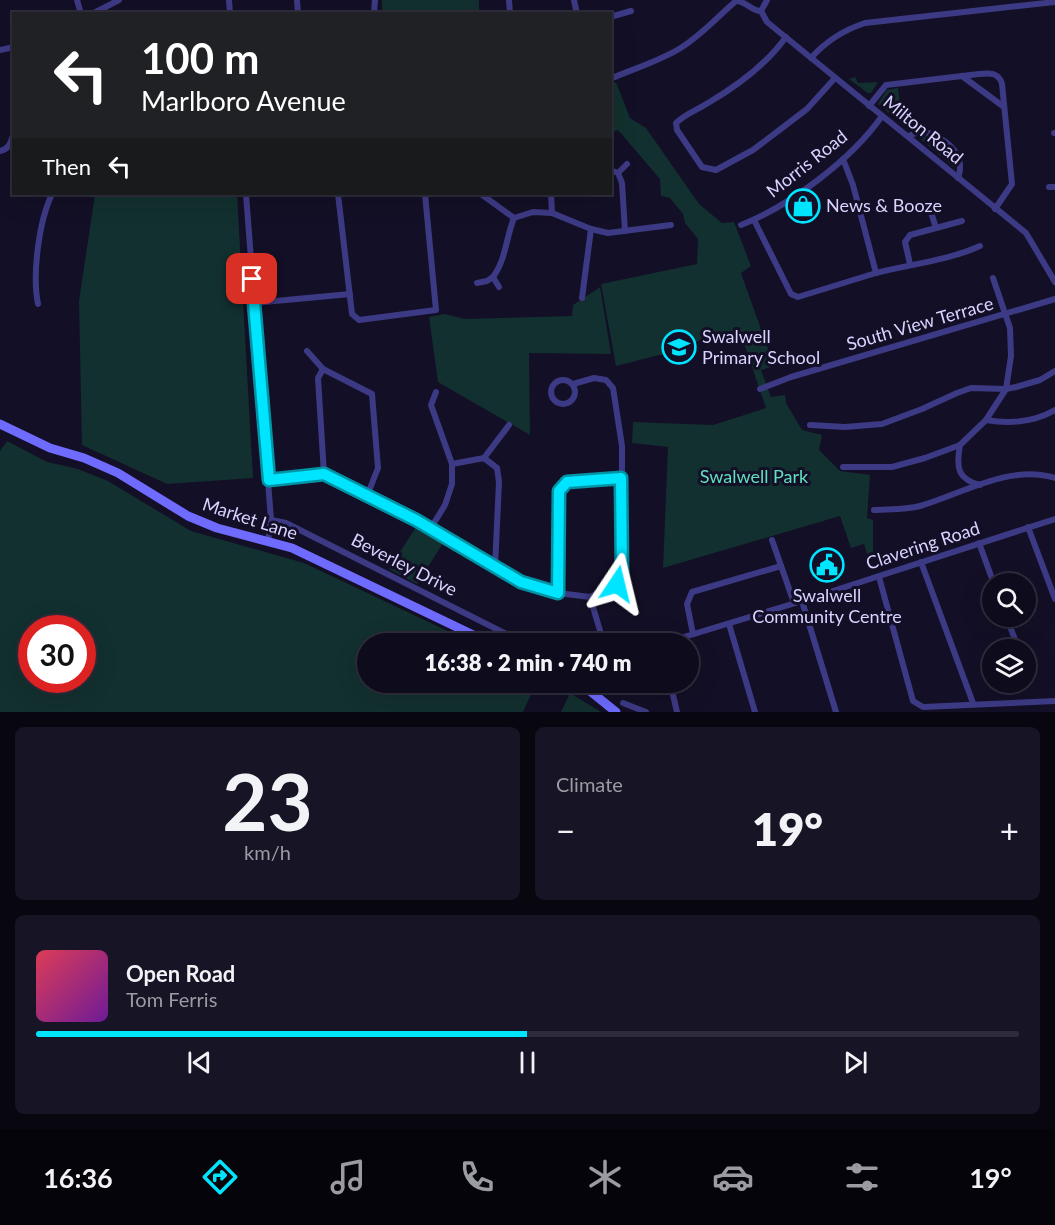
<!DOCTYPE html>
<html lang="en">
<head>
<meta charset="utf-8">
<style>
  :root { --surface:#0e0b1c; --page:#171425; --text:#f1f3f6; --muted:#9b9ba3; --line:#2e2b3b; --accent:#00e5ff }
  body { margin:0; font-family:Lato,sans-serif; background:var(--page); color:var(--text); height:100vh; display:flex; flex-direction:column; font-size:22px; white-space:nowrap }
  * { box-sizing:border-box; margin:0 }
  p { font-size:20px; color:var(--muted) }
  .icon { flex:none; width:33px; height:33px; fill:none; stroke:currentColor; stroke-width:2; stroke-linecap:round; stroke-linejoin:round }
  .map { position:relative; height:712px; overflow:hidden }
  .panel { display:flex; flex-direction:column; gap:15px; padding:15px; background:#08060f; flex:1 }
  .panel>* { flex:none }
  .guide { position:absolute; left:12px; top:12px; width:600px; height:183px; border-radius:0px; box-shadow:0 6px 24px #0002,0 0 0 2px var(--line); background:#202124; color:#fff; overflow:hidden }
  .fabs { position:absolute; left:982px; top:573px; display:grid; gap:12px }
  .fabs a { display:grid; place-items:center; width:54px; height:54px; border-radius:50%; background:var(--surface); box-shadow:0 6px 24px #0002,0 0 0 2px var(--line); font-size:30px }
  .speed { position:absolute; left:18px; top:615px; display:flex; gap:12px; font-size:30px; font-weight:700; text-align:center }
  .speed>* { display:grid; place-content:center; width:78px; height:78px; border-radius:50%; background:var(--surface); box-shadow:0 6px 24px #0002,0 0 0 2px var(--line); line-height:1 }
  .speed .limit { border:9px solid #d22; background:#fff; color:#111 }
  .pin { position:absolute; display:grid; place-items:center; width:51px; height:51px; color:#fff; margin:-26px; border-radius:12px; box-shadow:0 3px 9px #0006 }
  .me { position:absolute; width:66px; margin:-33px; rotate:10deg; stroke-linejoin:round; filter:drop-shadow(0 0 4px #0008) }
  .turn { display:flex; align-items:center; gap:21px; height:126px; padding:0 30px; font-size:27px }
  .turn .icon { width:78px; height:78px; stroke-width:2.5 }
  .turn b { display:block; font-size:42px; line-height:51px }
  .then { display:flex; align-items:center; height:57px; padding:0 30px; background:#0003; gap:12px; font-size:22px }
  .big { font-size:45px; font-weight:800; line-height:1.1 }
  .panel .widget { flex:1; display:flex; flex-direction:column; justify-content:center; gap:9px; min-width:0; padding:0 21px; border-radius:9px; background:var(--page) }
  .panel .dial { align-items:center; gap:0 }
  .dial b { font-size:78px; line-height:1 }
  .song { display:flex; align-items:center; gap:18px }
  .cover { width:72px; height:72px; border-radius:9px; background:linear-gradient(135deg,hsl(350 70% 55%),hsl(280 70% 35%)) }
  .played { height:6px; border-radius:3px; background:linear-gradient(90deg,var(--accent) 50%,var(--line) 50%) }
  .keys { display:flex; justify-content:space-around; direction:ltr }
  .heat { display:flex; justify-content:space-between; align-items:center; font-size:33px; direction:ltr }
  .panel .tiles { flex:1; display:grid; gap:15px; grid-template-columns:1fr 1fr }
  .widget:last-child { grid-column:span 2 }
  .trip { position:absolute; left:357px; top:633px; width:342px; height:60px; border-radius:30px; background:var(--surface); box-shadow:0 6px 24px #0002,0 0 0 2px var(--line); font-weight:800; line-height:60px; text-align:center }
  .menu { display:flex; height:96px; justify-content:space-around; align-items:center; background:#06040b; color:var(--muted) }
  .menu .icon { width:42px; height:42px }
  .menu .selected { color:var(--accent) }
  .menu b { font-size:27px; color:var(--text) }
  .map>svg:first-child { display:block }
  .green { fill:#12302f; fill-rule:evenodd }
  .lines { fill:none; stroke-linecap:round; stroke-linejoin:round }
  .street { stroke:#3d3a85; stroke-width:6 }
  .secondary { stroke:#6f6bff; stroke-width:9 }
  .route-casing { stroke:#0095a6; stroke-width:15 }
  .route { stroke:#00e5ff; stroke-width:10 }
  .labels { text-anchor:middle; stroke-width:6; stroke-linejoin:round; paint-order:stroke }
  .street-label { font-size:18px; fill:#d9d4ff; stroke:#130f26 }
  .poi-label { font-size:18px; fill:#d9d4ff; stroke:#130f26; text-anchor:start }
  .park-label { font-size:18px; fill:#5fe0c0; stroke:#130f26 }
</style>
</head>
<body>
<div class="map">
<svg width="1055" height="712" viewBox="0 0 1055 712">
  <rect width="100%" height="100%" fill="#130f26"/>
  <g class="green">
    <rect x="382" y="0" width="97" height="13"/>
    <path d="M 855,77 L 858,83 L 878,82 L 871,93 L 868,93 L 849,79 Z"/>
    <path d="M 616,82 L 630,118 L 646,128 L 699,204 L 722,223 L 734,222 L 751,266 L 741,273 L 774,366 L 761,370 L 771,397 L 785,395 L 786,403 L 802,430 L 822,435 L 819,450 L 840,471 L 870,475 L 867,518 L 873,520 L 873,556 L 868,557 L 864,544 L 851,548 L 840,516 L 663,568 L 668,447 L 632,443 L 633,422 L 713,425 L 766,408 L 739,329 L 695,342 L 697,352 L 659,355 L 616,366 L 601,284 L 697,264 L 698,239 L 685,223 L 683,214 L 670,198 L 661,196 L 660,179 L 618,130 L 611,133 L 611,85 Z"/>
    <path d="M 898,88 L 901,116 L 913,118 L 914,126 L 904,125 L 878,104 L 887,90 Z"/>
    <path d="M 921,135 C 938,136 949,148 956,162 L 955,168 L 918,137 Z"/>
    <path d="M 95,194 L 237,194 L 253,478 L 167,484 L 82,445 L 79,301 Z"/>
    <path d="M 600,287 L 611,354 L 529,353 L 530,435 L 438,382 L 429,317 L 445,314 L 465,319 L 572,316 L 573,305 Z"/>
    <path d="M 7,441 L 47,462 L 78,469 L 108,481 L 191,531 L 304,563 L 473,643 L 368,644 L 368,682 L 536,683 L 523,712 L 0,712 L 0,451 ZM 32,628 L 82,628 L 82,680 L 32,680 Z"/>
    <path d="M 416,527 L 443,543 L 417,584 L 389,569 Z"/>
    <path d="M 570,693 L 601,712 L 561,712 Z"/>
  </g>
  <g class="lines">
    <g class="street">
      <path d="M 77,0 L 81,14"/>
      <path d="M 229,0 L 230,14"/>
      <path d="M 297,0 L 298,14"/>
      <path d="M 509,0 L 510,14"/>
      <path d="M 574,0 L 577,14"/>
      <path d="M 761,11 L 767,22 L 1026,233 L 1055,282"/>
      <path d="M 761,11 L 767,0"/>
      <path d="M 92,14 L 119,0"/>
      <path d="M 374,14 L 375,0"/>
      <path d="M 610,17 L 631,11"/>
      <path d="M 786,37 C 766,65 737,86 708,103 C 697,110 685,114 676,123 L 677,130 L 702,167 L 716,170 L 753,150 L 807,109 L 835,78"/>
      <path d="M 0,50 L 14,47"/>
      <path d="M 811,58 C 826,41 844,30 865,23 L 1055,2"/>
      <path d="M 962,76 L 1004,107"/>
      <path d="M 610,79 C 633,69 657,62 679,49 C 701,36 717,17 736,1 C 746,1 751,11 761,11"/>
      <path d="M 869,106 L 886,85 L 979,74 C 989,73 999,72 1002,84 L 1012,184 L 995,209"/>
      <path d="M 1054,133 L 1055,133"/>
      <path d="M 908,136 L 922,131 C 944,137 967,153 958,178"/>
      <path d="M 0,151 C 10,149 11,141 14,132"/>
      <path d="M 610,170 L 618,173 L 622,183 L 625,231"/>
      <path d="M 618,173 L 627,164"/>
      <path d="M 1049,187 L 1055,187"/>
      <path d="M 246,194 L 271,520 L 268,541"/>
      <path d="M 338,194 L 352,314 L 359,320 L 436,310 L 425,194"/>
      <path d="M 481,194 L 514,218 L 533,212 L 552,213 L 591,229 L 608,233 L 671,225"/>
      <path d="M 551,194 L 552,213"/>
      <path d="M 930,209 L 936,228"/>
      <path d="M 754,220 L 791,294 L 798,297 L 876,273 L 853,185 L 843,159"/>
      <path d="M 741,225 C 790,206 852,159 882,116"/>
      <path d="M 910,264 L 905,242 L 910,235 L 962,221"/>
      <path d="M 876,273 C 911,264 947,261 980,246"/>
      <path d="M 477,283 L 487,281 L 493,277"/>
      <path d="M 499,287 L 493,277 C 506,260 506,237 514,218"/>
      <path d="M 582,298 L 591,229"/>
      <path d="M 253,303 L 350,294"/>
      <path d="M 38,304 C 32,274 39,221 52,194"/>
      <path d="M 307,351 L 323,369"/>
      <circle cx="563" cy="392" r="12"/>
      <path d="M 573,384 L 594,378 L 606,380 L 613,388 L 622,446 L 622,576 L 617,584 L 590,597"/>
      <path d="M 760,389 L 791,377 L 1055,299"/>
      <path d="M 986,420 C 1009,424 1034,422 1055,410"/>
      <path d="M 810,425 L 845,427 L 882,424 L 922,409 L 957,393 L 971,388 L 1006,389 L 1016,387 L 1040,380 L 1055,371"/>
      <path d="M 960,445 C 956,467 957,479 980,485"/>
      <path d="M 484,458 L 509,425"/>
      <path d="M 452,464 L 484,458 L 497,468 L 499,482 L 495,567"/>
      <path d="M 843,467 L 892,467 L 925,458 L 960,445 L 986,420 L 1006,389 L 1011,356 L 1010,328 L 993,278"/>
      <path d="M 324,474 L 318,378 L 323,369 L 372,394 L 378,468 L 367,496"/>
      <path d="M 269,480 L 324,474 L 416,520 L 521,582 L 558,593 L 590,597"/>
      <path d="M 874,510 C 889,509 906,510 920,506 C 964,493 1010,464 1055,478"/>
      <path d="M 271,520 L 286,523 L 518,640 L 519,644"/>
      <path d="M 1028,527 L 1055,599"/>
      <path d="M 431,528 L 445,505 L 452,484 L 452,464 L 431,405 L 436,392"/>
      <path d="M 772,540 L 794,603"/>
      <path d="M 979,543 L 994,584"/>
      <path d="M 921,562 L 973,703"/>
      <path d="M 879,577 L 913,701 L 923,707 L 1055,701"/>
      <path d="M 558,593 L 559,491 L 567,482 L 621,478"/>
      <path d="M 590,597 L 604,644"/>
      <path d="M 802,601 L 836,712"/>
      <path d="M 1006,616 L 1019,650"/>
      <path d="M 729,624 L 755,712"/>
      <path d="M 693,634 L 687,604 L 692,592 L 781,566"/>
      <path d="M 661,644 L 802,601 L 1055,519"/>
      <path d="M 670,682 L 677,712"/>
      <path d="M 623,703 L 646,712"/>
    </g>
    <g class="secondary">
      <path d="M 0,424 L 50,448 L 84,458 L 118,473 L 188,516 L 217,528 L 292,548 L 492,644"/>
      <path d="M 573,682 L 590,691 L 616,712"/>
    </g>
  </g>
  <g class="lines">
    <g class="route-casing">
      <path id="route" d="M 252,279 L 269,480 L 324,474 L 416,520 L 521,582 L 558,593 L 559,491 L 567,482 L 621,478 L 622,576 L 617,584"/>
    </g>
    <use href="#route" class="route"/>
  </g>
  <defs>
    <g id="shop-ring" transform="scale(1.725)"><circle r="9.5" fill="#130f26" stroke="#00e5ff" stroke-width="1.5"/><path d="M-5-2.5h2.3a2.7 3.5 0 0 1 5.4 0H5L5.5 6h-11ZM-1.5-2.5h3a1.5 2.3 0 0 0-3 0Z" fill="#00e5ff"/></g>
    <g id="school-ring" transform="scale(1.725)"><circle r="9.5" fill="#130f26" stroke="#00e5ff" stroke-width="1.5"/><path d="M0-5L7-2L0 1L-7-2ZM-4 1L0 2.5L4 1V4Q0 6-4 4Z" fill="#00e5ff"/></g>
    <g id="civic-ring" transform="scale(1.725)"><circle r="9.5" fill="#130f26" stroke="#00e5ff" stroke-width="1.5"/><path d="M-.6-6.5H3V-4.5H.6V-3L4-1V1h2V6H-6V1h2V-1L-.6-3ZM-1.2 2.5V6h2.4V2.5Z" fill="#00e5ff"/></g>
  </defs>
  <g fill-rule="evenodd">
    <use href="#shop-ring" x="803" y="206"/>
    <use href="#school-ring" x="679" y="347"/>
    <use href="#civic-ring" x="827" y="565"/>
  </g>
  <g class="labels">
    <g class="street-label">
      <text transform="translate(923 130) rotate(39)" y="6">Milton Road</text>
      <text transform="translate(807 164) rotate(-38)" y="6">Morris Road</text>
      <text transform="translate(920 324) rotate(-16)" y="6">South View Terrace</text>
      <text transform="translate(250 519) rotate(18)" y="6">Market Lane</text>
      <text transform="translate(923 546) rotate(-18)" y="6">Clavering Road</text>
      <text transform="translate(404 565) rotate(27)" y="6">Beverley Drive</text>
    </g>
    <g class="poi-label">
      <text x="826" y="212">News &amp; Booze</text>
      <text x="702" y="343">Swalwell<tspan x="702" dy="21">Primary School</tspan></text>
      <text x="827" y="602" text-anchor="middle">Swalwell<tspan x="827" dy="21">Community Centre</tspan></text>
    </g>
    <g class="park-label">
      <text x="754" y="483">Swalwell Park</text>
    </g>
  </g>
</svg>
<div class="fabs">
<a><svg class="icon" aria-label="search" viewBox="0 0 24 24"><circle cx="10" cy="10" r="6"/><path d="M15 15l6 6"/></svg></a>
<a><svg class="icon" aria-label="layers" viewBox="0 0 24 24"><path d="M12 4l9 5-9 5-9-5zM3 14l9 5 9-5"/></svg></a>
</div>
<div class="speed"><div class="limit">30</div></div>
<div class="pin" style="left:252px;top:279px;background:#d93025"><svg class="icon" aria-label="arrive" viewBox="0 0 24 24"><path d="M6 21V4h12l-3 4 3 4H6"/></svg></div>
<svg class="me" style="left:617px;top:584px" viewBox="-20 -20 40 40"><path d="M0-17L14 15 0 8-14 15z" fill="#00e5ff" stroke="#fff" stroke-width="4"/></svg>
<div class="trip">16:38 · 2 min · 740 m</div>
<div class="guide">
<div class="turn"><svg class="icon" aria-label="left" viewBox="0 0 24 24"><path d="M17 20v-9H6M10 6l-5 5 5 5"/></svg><div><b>100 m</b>Marlboro Avenue</div></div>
<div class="then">Then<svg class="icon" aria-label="left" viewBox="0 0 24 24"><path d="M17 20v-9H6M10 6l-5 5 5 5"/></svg></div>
</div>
</div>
<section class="panel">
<div class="tiles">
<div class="widget dial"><b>23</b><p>km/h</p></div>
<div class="widget"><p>Climate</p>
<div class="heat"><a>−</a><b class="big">19°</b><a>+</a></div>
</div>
<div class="widget">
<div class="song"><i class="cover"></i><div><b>Open Road</b><p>Tom Ferris</p></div></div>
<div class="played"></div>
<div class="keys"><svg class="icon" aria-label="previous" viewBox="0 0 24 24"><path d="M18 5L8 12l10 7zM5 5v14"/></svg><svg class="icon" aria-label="pause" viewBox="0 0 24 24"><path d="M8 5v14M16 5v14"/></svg><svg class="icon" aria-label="next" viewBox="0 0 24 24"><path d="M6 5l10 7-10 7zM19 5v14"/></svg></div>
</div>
</div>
</section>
<nav class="menu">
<b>16:36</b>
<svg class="icon selected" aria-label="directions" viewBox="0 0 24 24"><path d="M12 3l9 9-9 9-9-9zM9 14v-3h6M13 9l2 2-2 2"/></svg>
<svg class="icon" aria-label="music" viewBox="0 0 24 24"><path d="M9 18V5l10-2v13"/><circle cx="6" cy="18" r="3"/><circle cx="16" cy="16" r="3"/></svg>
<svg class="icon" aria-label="phone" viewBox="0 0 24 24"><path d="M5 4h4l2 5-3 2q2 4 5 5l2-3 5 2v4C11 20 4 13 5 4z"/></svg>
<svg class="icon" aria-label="climate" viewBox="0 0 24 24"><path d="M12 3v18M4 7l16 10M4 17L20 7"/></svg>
<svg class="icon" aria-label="car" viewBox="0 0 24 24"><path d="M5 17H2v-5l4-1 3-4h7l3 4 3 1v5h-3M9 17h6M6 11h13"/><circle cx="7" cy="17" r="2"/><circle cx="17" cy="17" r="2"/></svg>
<svg class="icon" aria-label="filters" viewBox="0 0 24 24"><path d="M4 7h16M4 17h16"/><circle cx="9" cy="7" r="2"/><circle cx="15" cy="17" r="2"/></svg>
<b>19°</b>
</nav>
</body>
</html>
